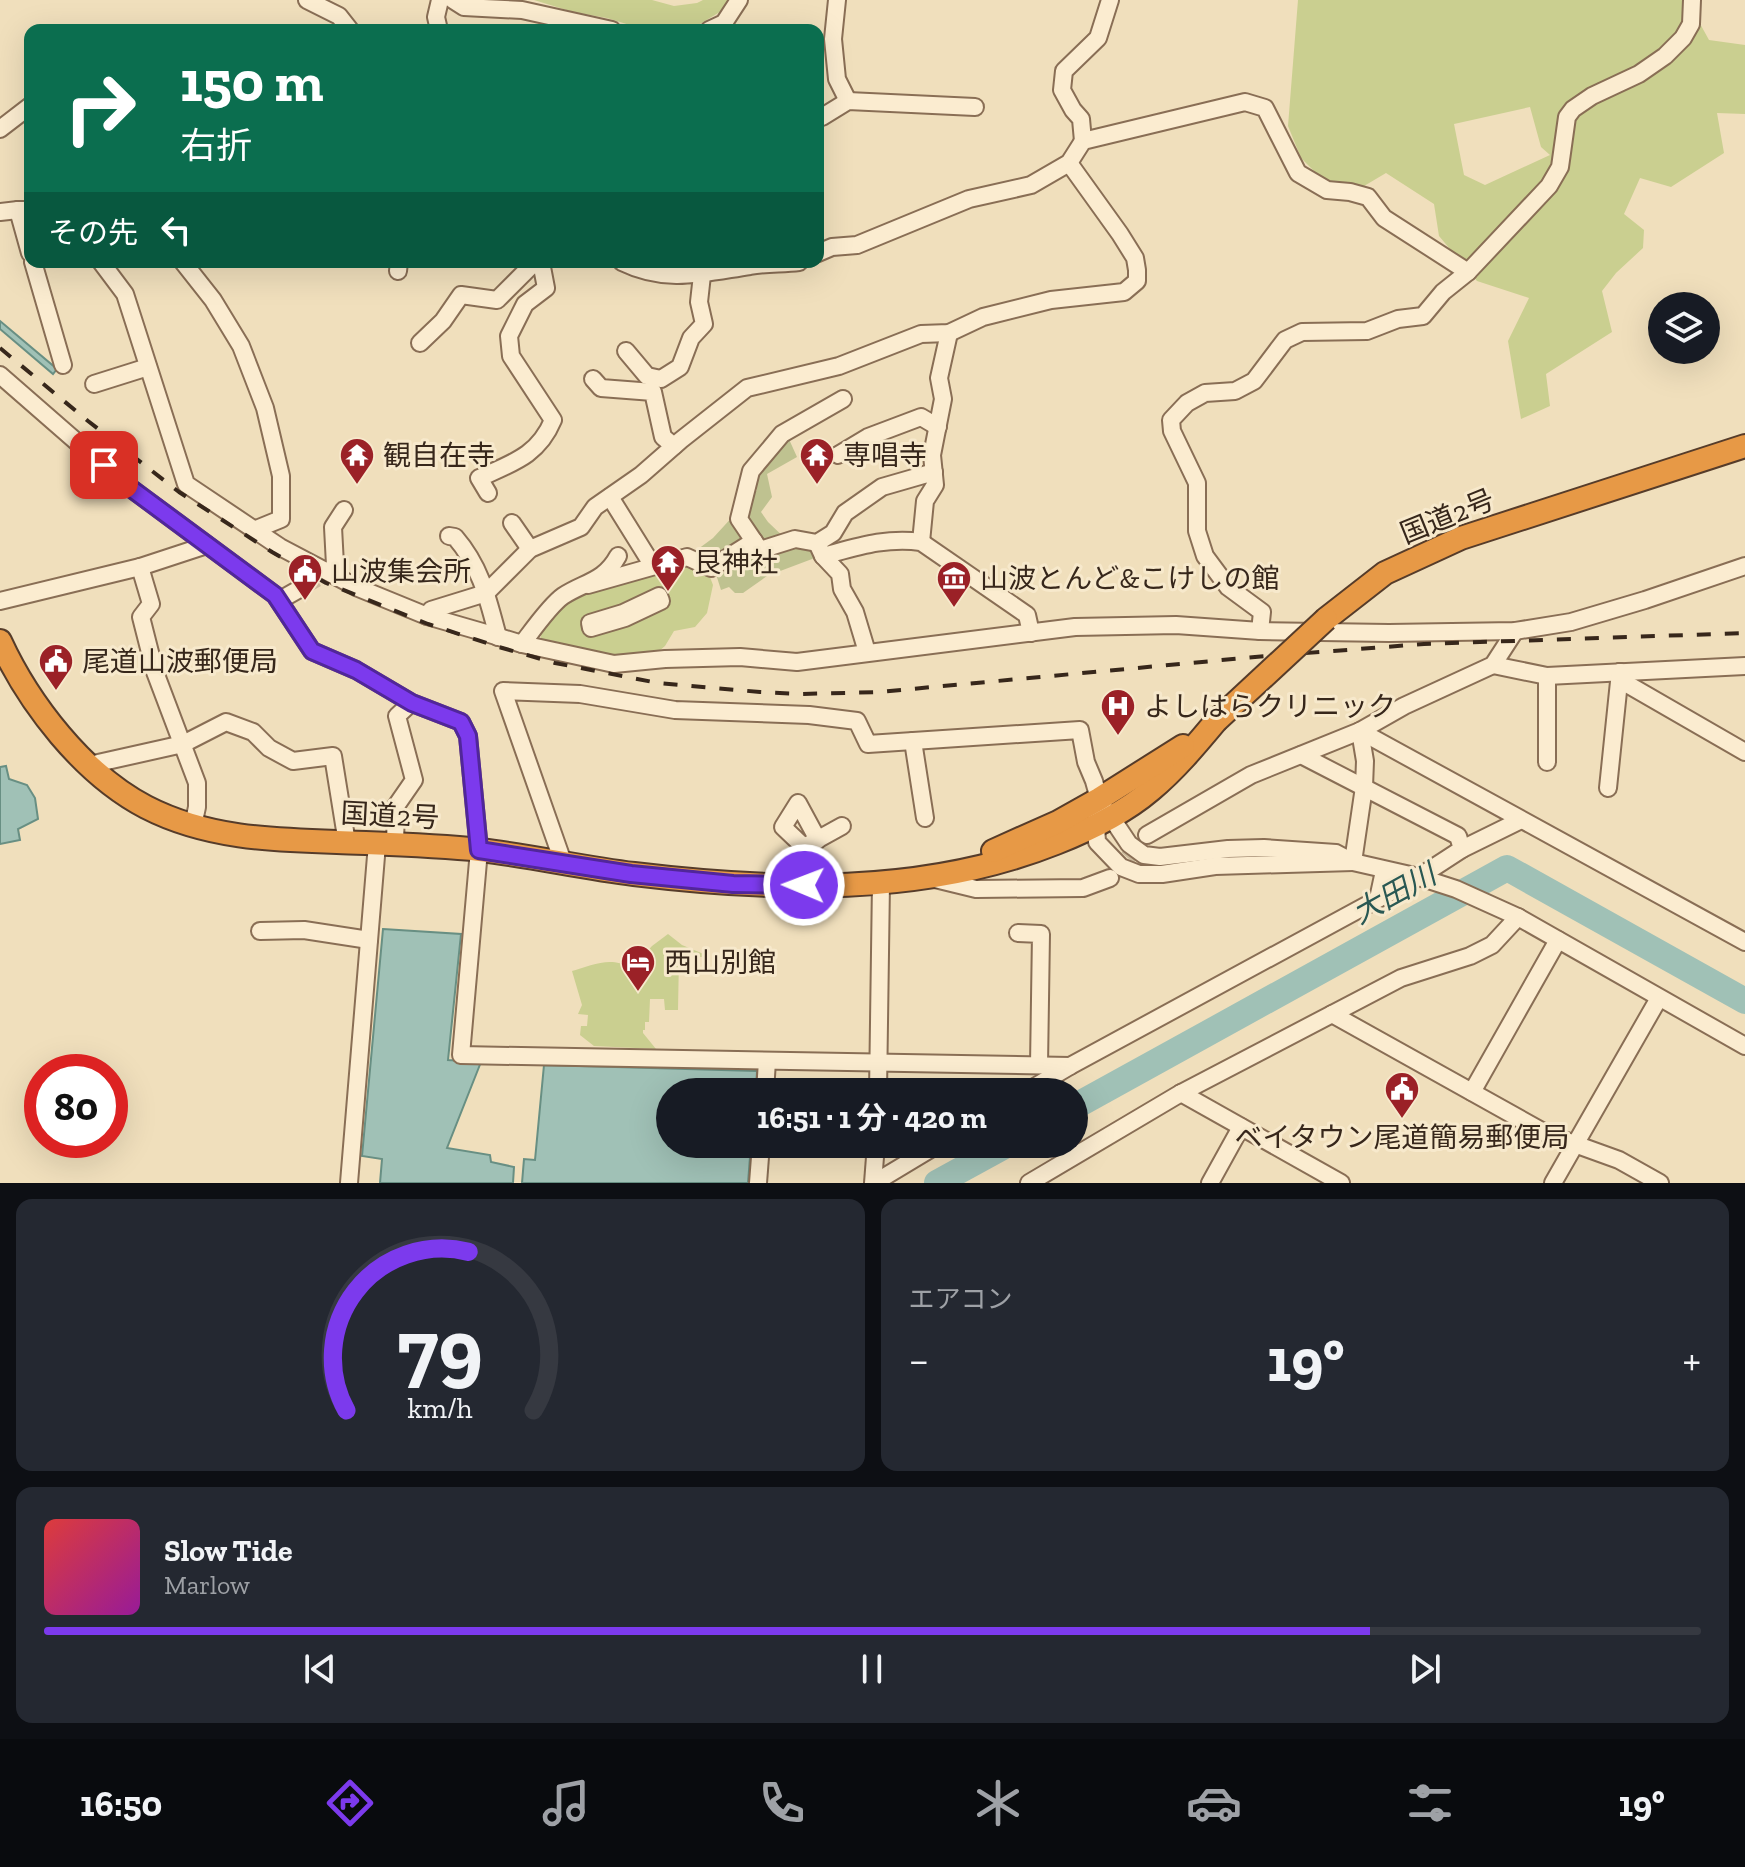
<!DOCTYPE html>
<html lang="ja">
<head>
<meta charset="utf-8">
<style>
  :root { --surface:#171b24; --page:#242831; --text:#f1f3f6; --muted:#9ea1a6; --line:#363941; --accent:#7c3aed }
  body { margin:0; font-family:"Zilla Slab","Noto Sans JP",serif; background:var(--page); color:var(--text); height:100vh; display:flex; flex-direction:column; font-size:30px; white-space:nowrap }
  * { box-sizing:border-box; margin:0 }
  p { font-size:26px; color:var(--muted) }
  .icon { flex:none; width:44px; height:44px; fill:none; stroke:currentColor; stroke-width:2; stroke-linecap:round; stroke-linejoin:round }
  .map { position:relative; height:1183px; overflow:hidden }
  .details { display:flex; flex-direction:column; gap:16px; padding:16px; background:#0d0f14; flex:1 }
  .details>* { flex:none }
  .guide { position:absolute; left:24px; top:24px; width:800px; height:244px; border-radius:16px; box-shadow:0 8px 32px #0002; background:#0b6e4f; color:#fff; overflow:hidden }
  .buttons { position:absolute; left:1648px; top:292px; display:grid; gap:16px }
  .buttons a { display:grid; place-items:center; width:72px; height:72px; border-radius:50%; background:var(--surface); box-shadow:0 8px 32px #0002; font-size:40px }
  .speed { position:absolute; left:24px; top:1054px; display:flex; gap:16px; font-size:40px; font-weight:700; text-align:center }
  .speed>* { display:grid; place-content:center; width:104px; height:104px; border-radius:50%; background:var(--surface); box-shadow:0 8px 32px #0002; line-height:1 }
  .speed .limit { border:12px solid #d22; background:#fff; color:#111 }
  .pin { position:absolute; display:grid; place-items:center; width:68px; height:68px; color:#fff; margin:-34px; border-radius:16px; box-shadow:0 4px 12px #0006 }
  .me { position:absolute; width:88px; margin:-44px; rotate:271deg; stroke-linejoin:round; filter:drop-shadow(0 0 6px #0008) }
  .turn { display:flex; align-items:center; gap:28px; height:168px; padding:0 24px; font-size:36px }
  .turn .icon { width:104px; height:104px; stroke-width:2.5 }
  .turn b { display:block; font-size:56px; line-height:68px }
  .then { display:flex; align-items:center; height:76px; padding:0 24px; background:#0003; gap:16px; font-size:30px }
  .big { font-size:60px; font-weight:700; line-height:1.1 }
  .details .card { flex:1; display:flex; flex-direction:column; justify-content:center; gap:12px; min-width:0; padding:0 28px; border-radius:16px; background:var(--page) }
  .details .dial { align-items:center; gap:0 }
  .dial svg { height:208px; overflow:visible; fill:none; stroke:var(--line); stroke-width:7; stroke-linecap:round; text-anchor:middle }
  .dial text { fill:var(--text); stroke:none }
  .song { display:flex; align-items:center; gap:24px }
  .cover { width:96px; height:96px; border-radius:12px; background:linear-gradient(135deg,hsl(0 70% 55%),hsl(300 70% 35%)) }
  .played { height:8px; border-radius:4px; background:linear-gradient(90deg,var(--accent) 80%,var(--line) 80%) }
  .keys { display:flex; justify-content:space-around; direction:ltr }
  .heat { display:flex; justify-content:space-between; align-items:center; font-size:44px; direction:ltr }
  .details .tiles { flex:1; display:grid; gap:16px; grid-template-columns:1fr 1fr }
  .card:last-child { grid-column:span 2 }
  .trip { position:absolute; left:656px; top:1078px; width:432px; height:80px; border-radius:40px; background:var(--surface); box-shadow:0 8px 32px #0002; font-weight:700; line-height:80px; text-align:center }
  .menu { display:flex; height:128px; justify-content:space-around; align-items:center; background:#090b0e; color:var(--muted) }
  .menu .icon { width:56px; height:56px }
  .menu .on { color:var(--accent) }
  .menu b { font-size:36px; color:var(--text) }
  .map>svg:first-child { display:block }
  .green { fill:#cacf90; fill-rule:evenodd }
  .cemetery { fill:#bfc290 }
  .water { fill:#a0c1b6; stroke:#688f83; stroke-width:2 }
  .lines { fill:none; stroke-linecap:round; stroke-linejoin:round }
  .river { stroke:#a0c1b6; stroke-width:26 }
  .minor-tunnel { stroke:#cbba9c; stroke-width:16; stroke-dasharray:16 8; stroke-linecap:butt }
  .minor-casing { stroke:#896e55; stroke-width:20 }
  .highway-casing { stroke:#563c2a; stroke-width:26 }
  .minor { stroke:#fbecd0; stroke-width:16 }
  .highway { stroke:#e79946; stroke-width:22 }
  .rail { stroke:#37271b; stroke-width:4; stroke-dasharray:14 14; stroke-linecap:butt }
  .highway-bridge-casing { stroke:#563c2a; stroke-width:26; stroke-linecap:butt }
  .highway-bridge { stroke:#e79946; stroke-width:22 }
  .route-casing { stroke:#51269a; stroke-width:20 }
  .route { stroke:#7c3aed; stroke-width:14 }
  .labels { text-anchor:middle; stroke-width:6; stroke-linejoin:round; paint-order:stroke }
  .poi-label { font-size:28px; fill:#37271b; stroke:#f7e9cc; text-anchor:start }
  .street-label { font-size:28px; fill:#37271b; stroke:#f7e9cc }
  .water-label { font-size:30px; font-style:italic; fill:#295853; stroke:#f7e9cc }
</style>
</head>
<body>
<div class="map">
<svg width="1745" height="1183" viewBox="0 0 1745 1183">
  <rect width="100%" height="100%" fill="#f0dfbc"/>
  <g class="green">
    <path d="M 534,0 L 652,0 L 674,6 L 697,3 L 703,0 L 730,0 L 723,10 L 690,30 L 646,30 L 607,18 L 573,12 Z"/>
    <path d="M 1298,0 L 1687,0 L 1709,40 L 1745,45 L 1745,114 L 1717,113 L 1724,153 L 1671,187 L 1640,178 L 1624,214 L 1644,230 L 1643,248 L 1616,273 L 1602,291 L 1612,332 L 1546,374 L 1550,406 L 1521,419 L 1508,341 L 1529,298 L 1477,281 L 1439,236 L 1434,204 L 1386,173 L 1359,189 L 1324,181 L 1301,158 L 1288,126 ZM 1530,107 L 1541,147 L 1550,155 L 1485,185 L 1464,175 L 1454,124 Z"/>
    <path d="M 686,560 L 708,572 L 713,585 L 707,613 L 695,627 L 674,631 L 665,646 L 653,656 L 615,660 L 543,645 L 539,630 L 563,601 L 598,587 Z"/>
    <path d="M 668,934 L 682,945 L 706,955 L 706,957 L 679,957 L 678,1010 L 665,1010 L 664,999 L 650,999 L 649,1022 L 645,1022 L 645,1030 L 643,1030 L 643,1033 L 656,1049 L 594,1046 L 580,1035 L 581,1026 L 587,1026 L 588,1015 L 578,1014 L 582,1005 L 572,971 C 590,966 612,955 629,968 L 632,968 L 652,946 Z"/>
  </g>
  <path class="cemetery" d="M 788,437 L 797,457 L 767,474 L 772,497 L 761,512 L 768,522 L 790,543 L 815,544 L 820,556 L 767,576 L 743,593 L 735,593 L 729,587 L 721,590 L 715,571 L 690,555 L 713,538 L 757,490 L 750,481 Z"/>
  <g class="water">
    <path d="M 0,321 L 57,369 L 53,374 L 0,329 Z"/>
    <path d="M 6,766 L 9,779 L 27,785 L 35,798 L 38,819 L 18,829 L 20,840 L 0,844 L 0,767 Z"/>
    <path d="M 383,929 L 461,934 L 448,1060 L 481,1062 L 447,1148 L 490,1155 L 491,1162 L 514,1167 L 513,1183 L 380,1183 L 382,1159 L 362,1156 Z"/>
    <path d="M 544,1065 L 757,1071 L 756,1092 L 670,1092 L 670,1144 L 751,1144 L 748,1183 L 522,1183 L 524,1159 L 535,1160 Z"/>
  </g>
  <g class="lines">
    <g class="river">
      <path d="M 1074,1107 L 1507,868 L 1745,1001"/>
      <path d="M 937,1183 L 1008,1144"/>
    </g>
    <g class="minor-tunnel">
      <path d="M 303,587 L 329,572"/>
      <path d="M 1112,876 L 1147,835"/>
    </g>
    <g class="minor-casing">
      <g id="minor">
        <path d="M 307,0 L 339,16 L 350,30"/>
        <path d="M 453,0 L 464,7 L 522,10 L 612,30"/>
        <path d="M 837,0 L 833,39 L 837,79 L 848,101"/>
        <path d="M 439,30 L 436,17 L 440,0"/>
        <path d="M 709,30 L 724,23 L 739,0"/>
        <path d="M 818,117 L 822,117 L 848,101 L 975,107"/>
        <path d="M 0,129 L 30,106"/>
        <path d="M 1083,141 L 1081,119 L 1073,110 L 1062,90 L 1064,71 L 1098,38 L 1110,0"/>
        <path d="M 18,210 L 30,253"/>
        <path d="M 0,212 L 18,210 L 30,210"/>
        <path d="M 818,253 L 832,247 L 857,245 L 969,199 L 1031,185 L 1069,163 L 1083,141 L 1245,102 L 1265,108 L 1298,173 L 1327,190 L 1350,192 L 1368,197 L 1384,218 L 1468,272"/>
        <path d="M 33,262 L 63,365"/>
        <path d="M 101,262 L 125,294 L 186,484 L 280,547 L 356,587 L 427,616 L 486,633 L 522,644 L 614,664 L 665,659 L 740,657 L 797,662 L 1075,627 L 1176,625 L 1260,631 L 1389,633 L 1515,631 L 1571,622 L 1645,600 L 1745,566"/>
        <path d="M 183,262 L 213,300 L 241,346 L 265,408 L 281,476 L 281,519 L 254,530"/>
        <path d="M 622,262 C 667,284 703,273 750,266 C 766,263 783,264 799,262"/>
        <path d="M 398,271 L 399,262"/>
        <path d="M 420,343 L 443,321 L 461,295 L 497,300 L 535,262"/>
        <path d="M 626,351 L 647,376 L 661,379 L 680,367 L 691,338 L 704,324 L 699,302 L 702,275"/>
        <path d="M 0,375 L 125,484 L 275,595 L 312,651 L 356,670 L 412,703 L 461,722 L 468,736 L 479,850 L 461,1055 L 1070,1066"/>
        <path d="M 593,379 L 601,388 L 653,392 L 663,437 L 674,446"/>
        <path d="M 94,384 L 148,367"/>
        <path d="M 843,399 L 782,434 L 751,471 L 739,519 L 760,550 L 795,539 L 817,543 L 833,533 L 845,513 L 882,487 L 934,472"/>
        <path d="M 838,455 L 868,437 L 921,417 L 938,427"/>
        <path d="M 488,493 L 479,478 C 512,463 538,456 553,420 L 511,356 L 509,336 L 525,304 L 546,288 L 541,262"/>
        <path d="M 610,497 L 653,566"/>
        <path d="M 512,523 L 530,549"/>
        <path d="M 449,536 L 455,537 C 481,567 488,599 498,637"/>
        <path d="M 921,542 L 925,501 L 935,485 L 932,455 L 943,399 L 939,378 L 949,333"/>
        <path d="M 817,543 L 823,556 C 857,547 886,537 921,542 L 1027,615 L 1031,633"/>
        <path d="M 823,556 L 840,574 L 842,589 L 855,612 L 867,652"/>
        <path d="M 140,567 L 151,604 L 141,617 L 155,672 L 197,783 L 197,807 L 193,826"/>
        <path d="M 329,572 L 335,565 L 333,527 L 344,510"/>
        <path d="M 588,585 L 687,557 L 711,568 L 754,541"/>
        <path d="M 659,596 L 661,601 L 625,618 L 591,628 L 590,623 L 623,613 Z"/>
        <path d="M 280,600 L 303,587"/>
        <path d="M 0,601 L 140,567 L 207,545"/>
        <path d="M 427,616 L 431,610 L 486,593 L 530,549 L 581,527 L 595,507 L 641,475 L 681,440 L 747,388 L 839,366 L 921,334 L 949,333 L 983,317 L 1051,300 L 1124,292 L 1137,281 L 1137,270 L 1135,258 L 1120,234 L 1069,163"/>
        <path d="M 1260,631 L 1262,612 L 1228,587 L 1205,556 L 1197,531 L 1197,483 L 1172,431 L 1171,420 L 1187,403 L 1205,393 L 1235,391 L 1254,381 L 1285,340 L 1302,332 L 1367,331 L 1398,319 L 1423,316 L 1443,292 L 1468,272 L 1549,186 L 1560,167 L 1567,117 L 1573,109 L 1592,96 L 1639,74 L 1665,56 L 1683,38 L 1691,24 L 1692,0"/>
        <path d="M 522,644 C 532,631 550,605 563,596 C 584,582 604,582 618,556"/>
        <path d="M 1493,665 L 1547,676 L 1745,666"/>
        <path d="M 1620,672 L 1627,684 L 1745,752"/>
        <path d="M 1360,731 L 1745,942"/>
        <path d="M 913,741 L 925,818"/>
        <path d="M 1301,755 L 1458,836 L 1462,849 L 1419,877 L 1378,899"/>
        <path d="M 1547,762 L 1547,676"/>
        <path d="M 101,775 L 98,763 L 183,744 L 226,722 L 253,732 L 269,748 L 293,761 L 333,756 L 347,843"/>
        <path d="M 1608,788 L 1620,672"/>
        <path d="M 1107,811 L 1129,844 L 1144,855 L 1160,857 L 1228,849 L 1264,848 L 1336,853 L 1353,862 L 1419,877 L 1456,889 L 1518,917 L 1745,1046"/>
        <path d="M 1147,835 L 1251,775 L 1360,731 L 1404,706 L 1493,665 L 1515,631"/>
        <path d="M 818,840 L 798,803 L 783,827 L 804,847 L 842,826"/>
        <path d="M 395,844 L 396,806 L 414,780 L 397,716 L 411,703"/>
        <path d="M 804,847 L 804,885"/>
        <path d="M 1462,849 L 1521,820"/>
        <path d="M 563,862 L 503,691 L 580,694 L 675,710 L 809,715 L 857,721 L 868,744 L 1080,730 L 1086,762 L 1094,781 L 1099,799 L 1096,825 L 1097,842 L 1121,867 L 1139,874 L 1162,874 L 1215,866 L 1353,862"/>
        <path d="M 1353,862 L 1364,787 L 1365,761 L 1360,731"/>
        <path d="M 935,879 L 976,889 L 1083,888 L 1110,878"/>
        <path d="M 260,931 L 304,930 L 369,940"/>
        <path d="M 1018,933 L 1041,934 L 1039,1065"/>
        <path d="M 1332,1014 L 1547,1134 L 1619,1160 L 1660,1183"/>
        <path d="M 765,1092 L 767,1061"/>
        <path d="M 878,1092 L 881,883"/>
        <path d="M 1026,1092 L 1070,1066 L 1378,899 L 1384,871"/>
        <path d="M 1472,1092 L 1558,940"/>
        <path d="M 1181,1093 L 1341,1183"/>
        <path d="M 349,1183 L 377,844"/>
        <path d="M 758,1183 L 761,1144"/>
        <path d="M 873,1183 L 876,1144"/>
        <path d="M 874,1183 L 939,1144"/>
        <path d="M 1029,1183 L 1181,1093 L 1401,978 L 1470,956 L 1492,945 L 1518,917"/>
        <path d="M 1210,1183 L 1241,1127"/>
        <path d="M 1553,1183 L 1659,998"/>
      </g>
    </g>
    <g class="highway-casing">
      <g id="highway">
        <path d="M 1326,619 L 1385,573 L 1461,538 L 1745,446"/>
        <path d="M 0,641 C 29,704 83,774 146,807 C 206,838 271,840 337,842 C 385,844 433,845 480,850 C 532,856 583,868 634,874 C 774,891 923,896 1056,843 C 1089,830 1124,813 1151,790 C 1175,770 1196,745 1216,721"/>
        <path d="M 993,851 L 1058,822 L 1099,799 L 1183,746"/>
      </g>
    </g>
    <use href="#minor" class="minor"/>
    <use href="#highway" class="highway"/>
    <path class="rail" d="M 0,348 L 88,421 L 179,492 L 272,552 L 326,583 L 428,624 L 499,647 L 555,663 L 658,683 L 760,692 L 802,694 L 879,692 L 1255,657 L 1424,644 L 1745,633"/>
    <g class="highway-bridge-casing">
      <path id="highway-bridge" d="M 1216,721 L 1326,619"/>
    </g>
    <use href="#highway-bridge" class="highway-bridge"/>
  </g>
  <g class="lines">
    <g class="route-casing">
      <path id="route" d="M 104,465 L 125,484 L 275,595 L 312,651 L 356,670 L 412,703 L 461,722 L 468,736 L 479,850 L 631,874 L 733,884 L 804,885"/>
    </g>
    <use href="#route" class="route"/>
  </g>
  <defs>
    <g id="temple-pin" transform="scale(1.8)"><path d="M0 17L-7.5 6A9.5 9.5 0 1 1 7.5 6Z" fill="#9b2127" stroke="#f7e9cc"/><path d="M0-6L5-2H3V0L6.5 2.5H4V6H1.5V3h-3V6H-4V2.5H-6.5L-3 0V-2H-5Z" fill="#fff"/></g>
    <g id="civic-pin" transform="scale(1.8)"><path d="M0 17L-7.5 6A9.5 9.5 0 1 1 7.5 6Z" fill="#9b2127" stroke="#f7e9cc"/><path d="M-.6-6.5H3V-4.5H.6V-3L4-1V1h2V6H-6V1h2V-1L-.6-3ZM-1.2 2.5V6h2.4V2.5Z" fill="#fff"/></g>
    <g id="museum-pin" transform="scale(1.8)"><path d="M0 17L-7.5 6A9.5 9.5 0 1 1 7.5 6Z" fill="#9b2127" stroke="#f7e9cc"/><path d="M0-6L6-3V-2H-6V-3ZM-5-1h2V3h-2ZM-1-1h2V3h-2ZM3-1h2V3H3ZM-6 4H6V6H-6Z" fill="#fff"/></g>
    <g id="hospital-pin" transform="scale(1.8)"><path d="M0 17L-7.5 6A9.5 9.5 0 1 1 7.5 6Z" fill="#9b2127" stroke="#f7e9cc"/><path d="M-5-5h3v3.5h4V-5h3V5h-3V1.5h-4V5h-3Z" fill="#fff"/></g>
    <g id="hotel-pin" transform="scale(1.8)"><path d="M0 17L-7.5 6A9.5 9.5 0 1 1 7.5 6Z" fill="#9b2127" stroke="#f7e9cc"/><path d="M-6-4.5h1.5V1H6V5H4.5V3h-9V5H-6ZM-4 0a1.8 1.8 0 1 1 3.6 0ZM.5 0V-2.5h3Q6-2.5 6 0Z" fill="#fff"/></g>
  </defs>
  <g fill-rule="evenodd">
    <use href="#temple-pin" x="357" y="455"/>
    <use href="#temple-pin" x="817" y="455"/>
    <use href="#temple-pin" x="668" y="562"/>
    <use href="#civic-pin" x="305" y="571"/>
    <use href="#museum-pin" x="954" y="578"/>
    <use href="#civic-pin" x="56" y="661"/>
    <use href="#hospital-pin" x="1118" y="706"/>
    <use href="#hotel-pin" x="638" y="962"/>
    <use href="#civic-pin" x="1402" y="1089"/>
  </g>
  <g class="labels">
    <g class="poi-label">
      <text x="383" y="465">観自在寺</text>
      <text x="843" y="465">専唱寺</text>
      <text x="694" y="572">艮神社</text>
      <text x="331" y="581">山波集会所</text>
      <text x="980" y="588">山波とんど&amp;こけしの館</text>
      <text x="82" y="671">尾道山波郵便局</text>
      <text x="1144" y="716">よしはらクリニック</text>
      <text x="664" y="972">西山別館</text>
      <text x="1402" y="1147" text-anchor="middle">ベイタウン尾道簡易郵便局</text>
    </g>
    <g class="street-label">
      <text transform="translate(1447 516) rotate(-22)" y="10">国道2号</text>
      <text transform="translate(390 815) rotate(3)" y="10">国道2号</text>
    </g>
    <g class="water-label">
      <text transform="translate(1394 894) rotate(-29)" y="10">大田川</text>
    </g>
  </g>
</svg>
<div class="buttons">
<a><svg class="icon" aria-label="layers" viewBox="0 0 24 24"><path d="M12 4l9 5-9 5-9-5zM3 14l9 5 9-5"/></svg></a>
</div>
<div class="speed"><div class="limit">80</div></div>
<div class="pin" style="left:104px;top:465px;background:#d93025"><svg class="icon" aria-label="arrive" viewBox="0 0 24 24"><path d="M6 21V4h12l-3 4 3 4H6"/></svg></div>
<svg class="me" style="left:804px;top:885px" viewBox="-20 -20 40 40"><circle r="17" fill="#7c3aed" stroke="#fff" stroke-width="3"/><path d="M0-11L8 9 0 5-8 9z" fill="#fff"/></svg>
<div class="trip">16:51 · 1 分 · 420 m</div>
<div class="guide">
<div class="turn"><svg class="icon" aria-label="right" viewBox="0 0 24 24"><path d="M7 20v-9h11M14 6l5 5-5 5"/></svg><div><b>150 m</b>右折</div></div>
<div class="then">その先<svg class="icon" aria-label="left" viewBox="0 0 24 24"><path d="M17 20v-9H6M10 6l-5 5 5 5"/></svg></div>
</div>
</div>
<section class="details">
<div class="tiles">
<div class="card dial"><svg viewBox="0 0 100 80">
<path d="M14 69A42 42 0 1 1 86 69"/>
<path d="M14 69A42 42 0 0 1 61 8" stroke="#7c3aed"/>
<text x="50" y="56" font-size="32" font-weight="700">79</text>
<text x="50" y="72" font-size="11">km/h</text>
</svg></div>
<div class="card"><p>エアコン</p>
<div class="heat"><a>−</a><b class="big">19°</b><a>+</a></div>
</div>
<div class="card">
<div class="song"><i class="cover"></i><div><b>Slow Tide</b><p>Marlow</p></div></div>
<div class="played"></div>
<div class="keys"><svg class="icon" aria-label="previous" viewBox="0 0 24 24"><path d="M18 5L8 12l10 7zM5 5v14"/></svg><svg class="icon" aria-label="pause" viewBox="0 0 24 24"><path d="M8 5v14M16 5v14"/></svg><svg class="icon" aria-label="next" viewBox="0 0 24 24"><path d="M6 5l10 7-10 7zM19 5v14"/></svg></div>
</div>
</div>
</section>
<nav class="menu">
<b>16:50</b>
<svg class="icon on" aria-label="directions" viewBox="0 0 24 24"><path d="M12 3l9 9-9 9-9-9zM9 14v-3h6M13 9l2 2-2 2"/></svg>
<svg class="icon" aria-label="music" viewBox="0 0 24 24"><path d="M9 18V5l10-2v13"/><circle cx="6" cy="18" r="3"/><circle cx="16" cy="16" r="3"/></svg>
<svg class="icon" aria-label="phone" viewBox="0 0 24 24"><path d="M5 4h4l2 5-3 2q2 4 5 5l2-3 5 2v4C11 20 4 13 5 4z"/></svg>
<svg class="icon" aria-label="climate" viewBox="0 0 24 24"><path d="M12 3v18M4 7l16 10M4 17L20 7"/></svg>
<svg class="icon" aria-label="car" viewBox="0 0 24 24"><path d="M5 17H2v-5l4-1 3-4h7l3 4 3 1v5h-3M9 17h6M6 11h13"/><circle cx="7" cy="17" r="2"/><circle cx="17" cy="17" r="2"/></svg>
<svg class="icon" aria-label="filters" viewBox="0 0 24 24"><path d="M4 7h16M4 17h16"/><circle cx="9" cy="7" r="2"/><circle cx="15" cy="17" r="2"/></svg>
<b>19°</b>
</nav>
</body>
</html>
